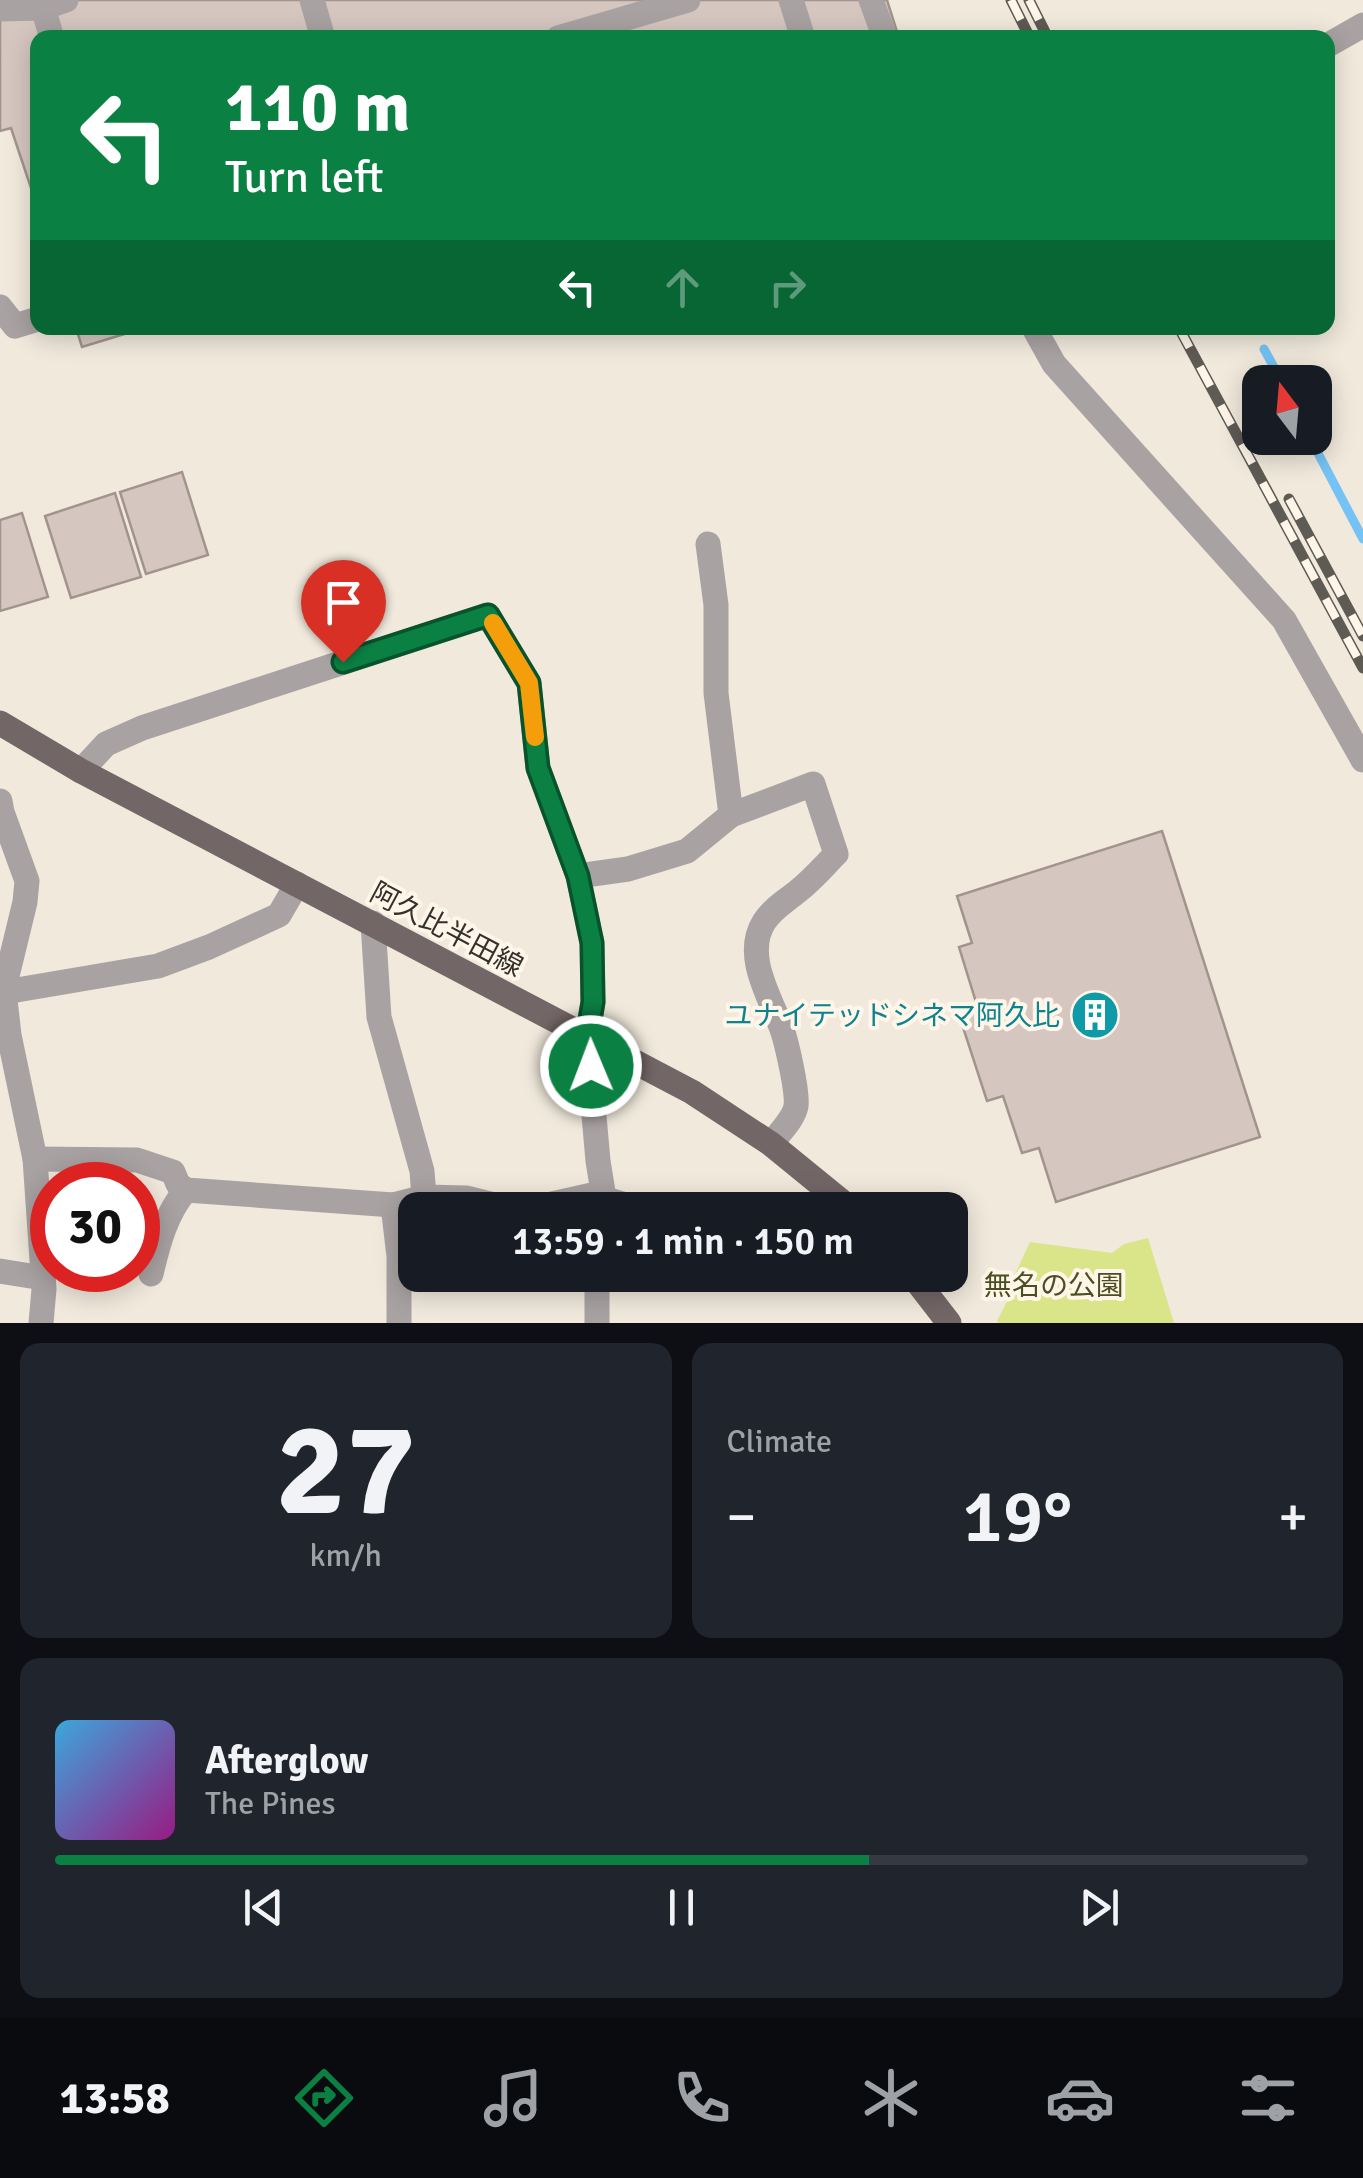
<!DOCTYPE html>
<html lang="en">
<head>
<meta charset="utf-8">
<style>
  :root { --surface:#171b24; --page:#20242c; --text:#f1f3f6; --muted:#9ea1a6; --line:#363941; --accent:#0b8043 }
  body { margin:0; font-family:Signika,"Noto Sans JP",sans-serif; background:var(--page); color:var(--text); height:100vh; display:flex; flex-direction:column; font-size:38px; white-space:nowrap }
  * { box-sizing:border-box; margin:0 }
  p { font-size:32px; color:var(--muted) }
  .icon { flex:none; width:55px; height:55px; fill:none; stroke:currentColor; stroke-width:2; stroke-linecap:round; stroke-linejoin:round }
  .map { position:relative; height:1323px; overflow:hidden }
  .details { display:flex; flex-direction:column; gap:20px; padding:20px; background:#0d0f14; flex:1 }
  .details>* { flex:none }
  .hud { position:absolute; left:30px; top:30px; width:1305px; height:305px; border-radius:20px; box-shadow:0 5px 25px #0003; background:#0b8043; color:#fff; overflow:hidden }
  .needle { width:65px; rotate:344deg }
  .buttons { position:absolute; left:1242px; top:365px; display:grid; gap:20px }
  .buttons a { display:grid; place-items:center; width:90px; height:90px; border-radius:20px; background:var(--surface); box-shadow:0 5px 25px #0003; font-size:50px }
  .speed { position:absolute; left:30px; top:1162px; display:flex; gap:20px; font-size:50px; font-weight:700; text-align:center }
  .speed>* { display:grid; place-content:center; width:130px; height:130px; border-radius:50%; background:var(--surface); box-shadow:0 5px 25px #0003; line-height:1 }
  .speed .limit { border:15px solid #d22; background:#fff; color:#111 }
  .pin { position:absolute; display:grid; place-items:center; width:85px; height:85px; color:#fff; margin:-102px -42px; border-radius:50% 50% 50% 0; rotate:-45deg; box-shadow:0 0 10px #0007 }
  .pin .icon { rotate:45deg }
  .me { position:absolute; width:110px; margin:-55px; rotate:359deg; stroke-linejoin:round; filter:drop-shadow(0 0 8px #0008) }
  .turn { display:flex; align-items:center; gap:35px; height:210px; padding:0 30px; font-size:45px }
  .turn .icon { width:130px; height:130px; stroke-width:2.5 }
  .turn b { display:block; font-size:70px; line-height:85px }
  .lanes { display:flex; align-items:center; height:95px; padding:0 30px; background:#0003; justify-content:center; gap:50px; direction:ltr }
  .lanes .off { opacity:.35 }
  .big { font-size:75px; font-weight:600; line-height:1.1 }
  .details .tile { flex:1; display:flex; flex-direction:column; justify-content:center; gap:15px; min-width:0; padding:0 35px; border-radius:20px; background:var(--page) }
  .details .dial { align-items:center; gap:0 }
  .dial b { font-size:130px; line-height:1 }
  .song { display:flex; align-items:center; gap:30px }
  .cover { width:120px; height:120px; border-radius:15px; background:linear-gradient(135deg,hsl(200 70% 55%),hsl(310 70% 35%)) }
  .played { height:10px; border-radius:5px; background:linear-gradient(90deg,var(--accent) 65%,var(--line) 65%) }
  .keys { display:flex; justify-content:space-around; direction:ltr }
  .heat { display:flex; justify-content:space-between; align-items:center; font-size:55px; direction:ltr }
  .details .tiles { flex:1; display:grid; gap:20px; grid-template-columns:1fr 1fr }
  .tile:last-child { grid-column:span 2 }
  .trip { position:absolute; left:398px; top:1192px; width:570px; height:100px; border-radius:20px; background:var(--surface); box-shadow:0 5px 25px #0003; font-weight:600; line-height:100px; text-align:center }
  .tabs { display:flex; height:160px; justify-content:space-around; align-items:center; background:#090b0e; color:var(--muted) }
  .tabs .icon { width:70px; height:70px }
  .tabs .current { color:var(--accent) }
  .tabs b { font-size:45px; color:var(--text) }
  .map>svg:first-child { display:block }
  .green { fill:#dae489 }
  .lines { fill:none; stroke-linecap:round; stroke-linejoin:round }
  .stream { stroke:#75c3f4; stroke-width:9 }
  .building { fill:#d5c6c0; stroke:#a2948d; stroke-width:2.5 }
  .minor { stroke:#a9a2a2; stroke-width:25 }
  .major { stroke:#736666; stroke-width:25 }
  .rail-casing { stroke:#5e5a54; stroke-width:11 }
  .rail { stroke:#fff6e9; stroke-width:8; stroke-dasharray:22; stroke-linecap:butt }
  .route-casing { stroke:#07532c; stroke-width:25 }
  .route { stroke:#0b8043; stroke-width:18 }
  .slow { stroke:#f59e0b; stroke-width:18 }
  .labels { text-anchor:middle; stroke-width:8; stroke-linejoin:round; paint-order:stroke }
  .street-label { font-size:28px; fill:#34312c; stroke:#fff6e9 }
  .culture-label { font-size:28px; fill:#0d838f; stroke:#fff6e9; text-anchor:end }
  .park-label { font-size:28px; fill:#4a4f23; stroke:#fff6e9 }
</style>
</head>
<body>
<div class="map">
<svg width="1363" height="1323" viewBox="0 0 1363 1323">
  <rect width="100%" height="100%" fill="#f1e9dc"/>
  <path class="green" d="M 1148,1238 L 1174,1323 L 998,1323 L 997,1321 L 1015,1286 L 1011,1283 L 1030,1242 L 1112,1253 L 1124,1244 Z"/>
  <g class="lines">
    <g class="stream">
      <path d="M 1264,349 L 1282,382"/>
      <path d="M 1310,438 L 1363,539"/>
    </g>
  </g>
  <g class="building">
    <path d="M 0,0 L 887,0 L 899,38 L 38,38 L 38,209 L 11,128 L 0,131 Z"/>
    <path d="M 76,328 L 144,328 L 82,347 Z"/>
    <path d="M 182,472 L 208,555 L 146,574 L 120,492 Z"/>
    <path d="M 115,493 L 141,577 L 71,598 L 45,516 Z"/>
    <path d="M 22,513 L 48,597 L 0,611 L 0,520 Z"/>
    <path d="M 1162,831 L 1260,1137 L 1056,1202 L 1039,1148 L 1022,1153 L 1003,1096 L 987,1101 L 960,1018 L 979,1012 L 959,947 L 972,943 L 957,896 Z"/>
  </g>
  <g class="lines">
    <g class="minor">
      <path d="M 312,0 L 323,38"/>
      <path d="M 791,0 L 803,38"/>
      <path d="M 871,0 L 885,38"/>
      <path d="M 43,8 L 52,38"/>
      <path d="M 0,9 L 43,8 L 66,0"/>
      <path d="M 558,38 L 688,0"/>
      <path d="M 1328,45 L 1363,25"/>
      <path d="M 0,307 L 15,326 L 38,319"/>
      <path d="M 1034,328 L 1054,364 L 1284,620 L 1363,760"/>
      <path d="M 708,544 L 716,605 L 716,693 L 731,815"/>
      <path d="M 81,771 L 106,744 L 142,728 L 488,615 L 529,683 L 538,768 L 578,876 L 592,943 L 593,1002 L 587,1037 L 598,1161 L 604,1198 L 601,1210"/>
      <path d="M 0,801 L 2,812 L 27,881 L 25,902 L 7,976 L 5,1000 L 9,1035 L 35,1159 L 44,1289 L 41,1323"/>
      <path d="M 578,876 L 628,869 L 687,851 L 731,815 L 813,784 L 836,854 C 824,866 812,880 798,891 C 786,901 772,909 764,922 C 744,954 768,994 780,1024 C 786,1038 798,1092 796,1106 C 794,1119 778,1134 771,1144"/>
      <path d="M 373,923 L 379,1017 L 422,1171 L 424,1197"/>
      <path d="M 5,992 L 158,966 L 209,947 L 279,915 L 297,884"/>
      <path d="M 35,1159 L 137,1160 L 173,1172 L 178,1184 L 186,1190 L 393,1205 L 424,1197 L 466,1198 L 514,1210"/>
      <path d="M 393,1205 L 399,1256 L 399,1323"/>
      <path d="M 525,1210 L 592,1195 L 629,1206 L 658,1210"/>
      <path d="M 0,1271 L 43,1278"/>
      <path d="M 151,1274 C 158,1244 166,1213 186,1190"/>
      <path d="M 597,1275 L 597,1323"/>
    </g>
    <g class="major">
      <path d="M 0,723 L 81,771 L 692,1092 L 771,1144 L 852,1210"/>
      <path d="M 912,1275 L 949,1323"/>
    </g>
    <g class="rail-casing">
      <g id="rail">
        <path d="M 1011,0 L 1030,38"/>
        <path d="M 1029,0 L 1048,38"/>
        <path d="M 1179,328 L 1363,668"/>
        <path d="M 1289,499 L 1363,636"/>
      </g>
    </g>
    <use href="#rail" class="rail"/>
  </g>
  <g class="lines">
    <g class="route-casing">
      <path id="route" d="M 343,662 L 488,615 L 529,683 L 538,768 L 578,876 L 592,943 L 593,1002 L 587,1038 L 591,1066"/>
    </g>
    <use href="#route" class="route"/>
    <path class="slow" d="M 493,623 L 529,683 L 535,737"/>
  </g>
  <defs>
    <g id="building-disc" transform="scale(2.5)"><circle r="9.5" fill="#0f9aa8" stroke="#fff6e9"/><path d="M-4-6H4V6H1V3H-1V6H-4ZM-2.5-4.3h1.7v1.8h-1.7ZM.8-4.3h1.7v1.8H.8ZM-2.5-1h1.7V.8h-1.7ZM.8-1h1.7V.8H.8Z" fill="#fff"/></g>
  </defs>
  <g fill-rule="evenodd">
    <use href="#building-disc" x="1095" y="1015"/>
  </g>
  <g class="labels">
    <g class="street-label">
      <text transform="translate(447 929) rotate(28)" y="10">阿久比半田線</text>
    </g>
    <g class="culture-label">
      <text x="1060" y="1025">ユナイテッドシネマ阿久比</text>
    </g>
    <g class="park-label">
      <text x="1054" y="1295">無名の公園</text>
    </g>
  </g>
</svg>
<div class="buttons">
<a><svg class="needle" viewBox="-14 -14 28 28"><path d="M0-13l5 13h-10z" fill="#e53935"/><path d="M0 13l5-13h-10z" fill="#9ea1a6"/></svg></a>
</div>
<div class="speed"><div class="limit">30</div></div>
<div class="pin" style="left:343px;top:662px;background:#d93025"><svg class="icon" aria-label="arrive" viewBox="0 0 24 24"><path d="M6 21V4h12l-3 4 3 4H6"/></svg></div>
<svg class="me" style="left:591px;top:1066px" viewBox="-20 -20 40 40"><circle r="17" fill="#0b8043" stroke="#fff" stroke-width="3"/><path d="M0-11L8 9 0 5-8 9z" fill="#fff"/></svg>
<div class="trip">13:59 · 1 min · 150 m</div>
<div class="hud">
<div class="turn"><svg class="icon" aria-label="left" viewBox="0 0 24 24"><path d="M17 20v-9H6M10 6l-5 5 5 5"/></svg><div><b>110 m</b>Turn left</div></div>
<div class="lanes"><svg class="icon" aria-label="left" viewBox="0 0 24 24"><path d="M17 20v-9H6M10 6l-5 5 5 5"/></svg><svg class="icon off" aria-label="ahead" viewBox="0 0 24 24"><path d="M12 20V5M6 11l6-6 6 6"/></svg><svg class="icon off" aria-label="right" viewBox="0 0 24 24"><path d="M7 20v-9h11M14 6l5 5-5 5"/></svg></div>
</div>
</div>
<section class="details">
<div class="tiles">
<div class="tile dial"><b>27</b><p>km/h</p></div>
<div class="tile"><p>Climate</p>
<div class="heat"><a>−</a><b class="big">19°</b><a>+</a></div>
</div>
<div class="tile">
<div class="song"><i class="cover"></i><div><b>Afterglow</b><p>The Pines</p></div></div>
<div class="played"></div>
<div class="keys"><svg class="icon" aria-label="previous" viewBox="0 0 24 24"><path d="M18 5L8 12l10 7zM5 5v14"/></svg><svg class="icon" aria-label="pause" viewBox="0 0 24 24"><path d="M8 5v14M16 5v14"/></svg><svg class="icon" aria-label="next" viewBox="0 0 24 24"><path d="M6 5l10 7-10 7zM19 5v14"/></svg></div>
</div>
</div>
</section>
<nav class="tabs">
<b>13:58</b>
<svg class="icon current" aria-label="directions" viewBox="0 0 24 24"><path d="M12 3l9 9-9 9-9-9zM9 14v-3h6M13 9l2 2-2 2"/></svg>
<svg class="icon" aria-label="music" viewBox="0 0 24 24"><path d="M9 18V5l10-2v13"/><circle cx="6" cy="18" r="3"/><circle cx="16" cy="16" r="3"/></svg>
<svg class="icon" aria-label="phone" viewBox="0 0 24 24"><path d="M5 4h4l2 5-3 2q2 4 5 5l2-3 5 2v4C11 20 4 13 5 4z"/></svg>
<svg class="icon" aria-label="climate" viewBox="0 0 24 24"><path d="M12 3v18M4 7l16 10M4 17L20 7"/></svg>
<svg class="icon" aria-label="car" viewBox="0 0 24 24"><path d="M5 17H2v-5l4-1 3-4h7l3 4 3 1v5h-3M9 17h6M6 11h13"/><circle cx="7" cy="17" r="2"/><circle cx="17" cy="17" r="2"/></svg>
<svg class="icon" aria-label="filters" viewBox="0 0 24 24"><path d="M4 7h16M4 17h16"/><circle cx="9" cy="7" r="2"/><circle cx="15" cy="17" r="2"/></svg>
</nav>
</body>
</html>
